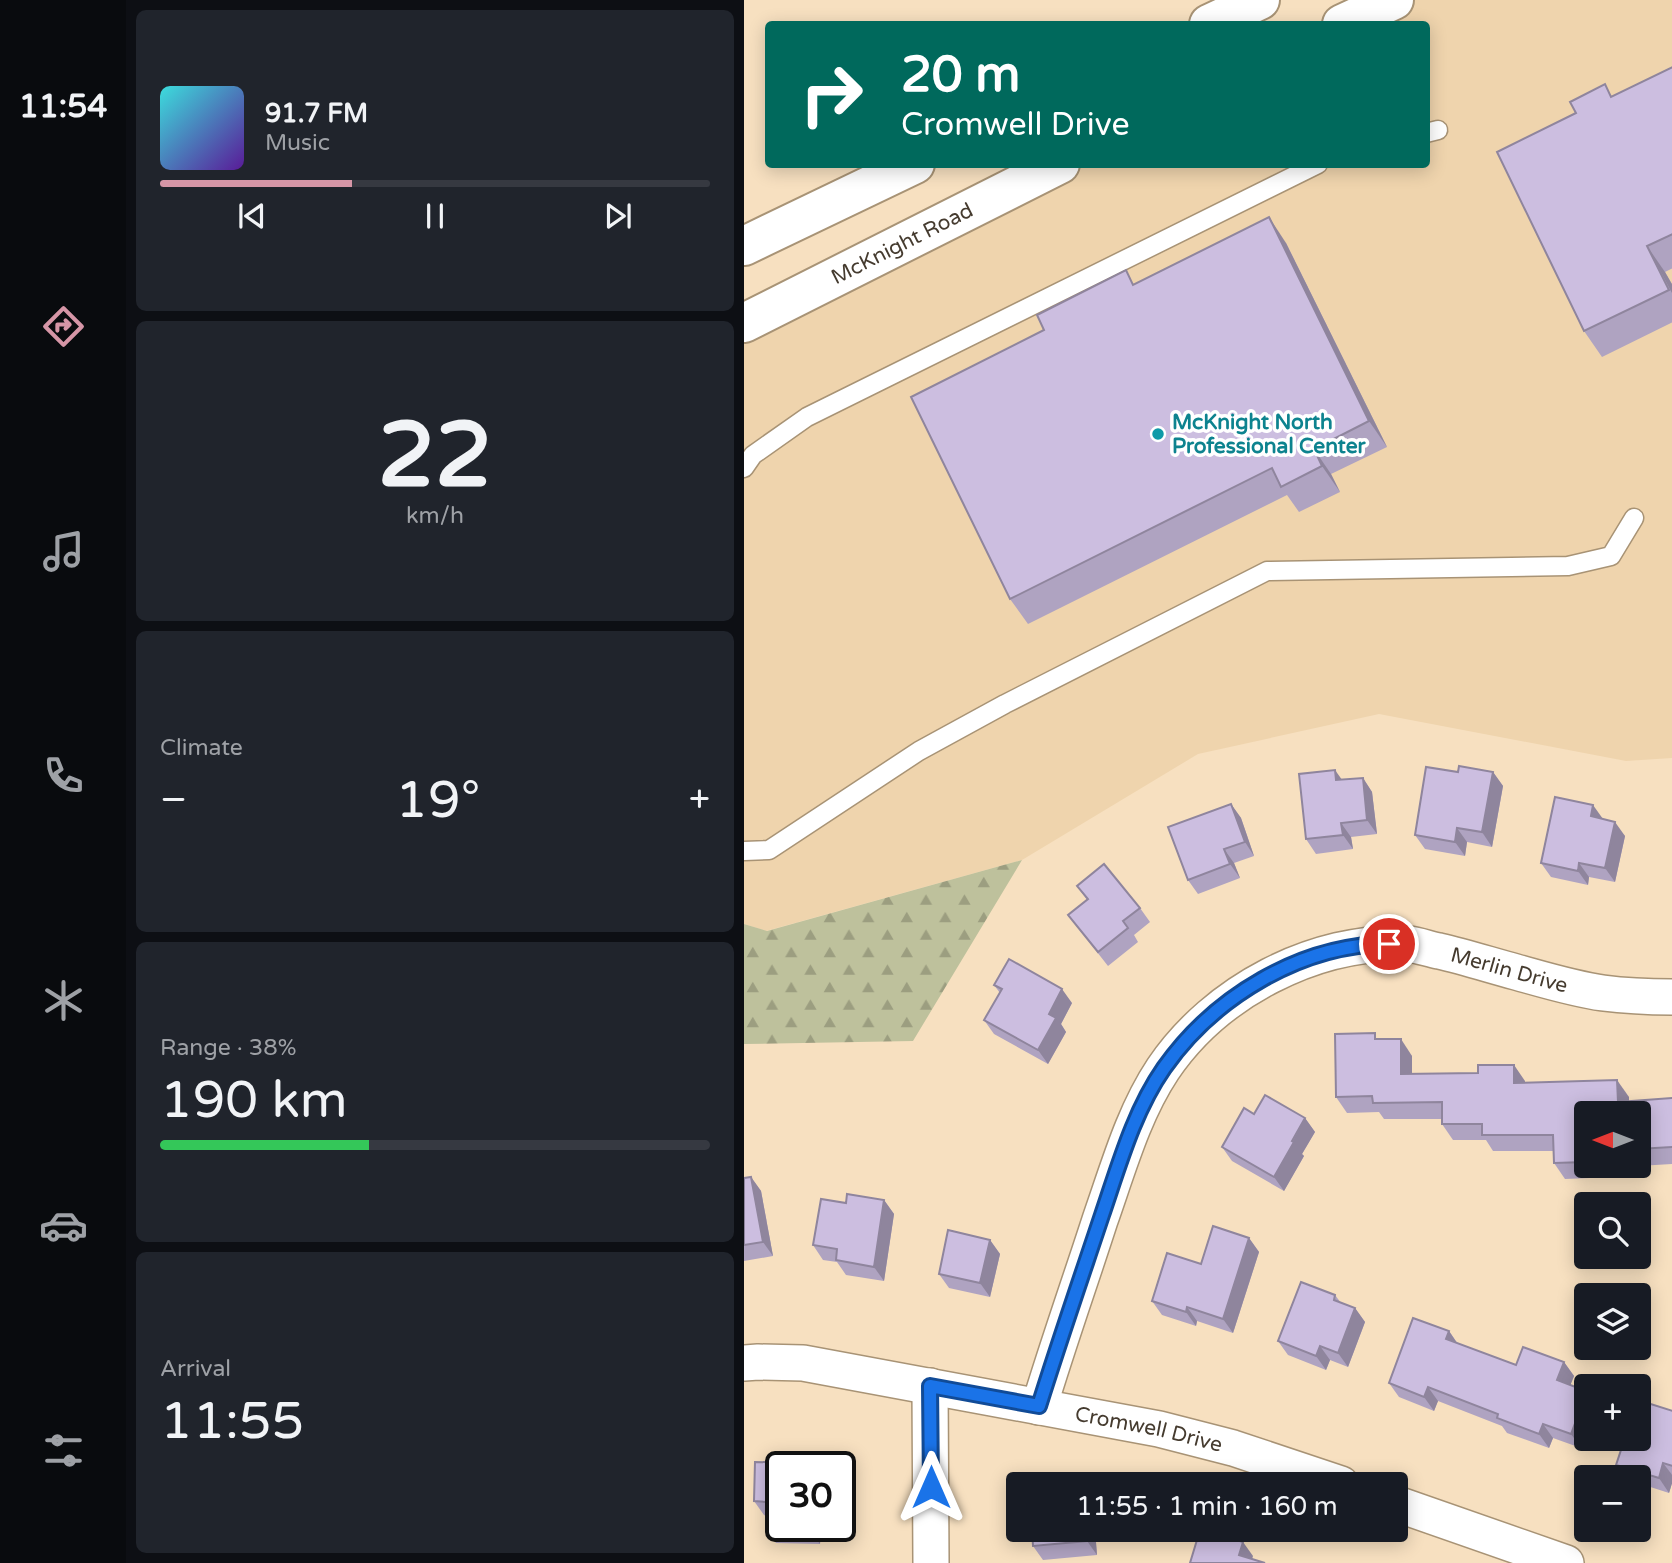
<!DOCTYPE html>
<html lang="en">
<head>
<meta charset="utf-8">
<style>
  :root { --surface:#171b24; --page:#20242c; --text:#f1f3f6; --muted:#9ea1a6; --line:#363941; --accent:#d696a7 }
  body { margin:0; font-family:"Varela Round",sans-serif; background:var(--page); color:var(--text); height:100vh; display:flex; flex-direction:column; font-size:26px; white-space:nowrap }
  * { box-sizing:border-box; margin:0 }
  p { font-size:23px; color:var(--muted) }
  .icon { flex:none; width:38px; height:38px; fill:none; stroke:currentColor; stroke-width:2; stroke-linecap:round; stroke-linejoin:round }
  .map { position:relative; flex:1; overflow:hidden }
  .side { display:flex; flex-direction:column; gap:10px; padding:10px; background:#0d0f14; width:618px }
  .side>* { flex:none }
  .top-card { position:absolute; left:21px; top:21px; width:665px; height:147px; border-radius:7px; box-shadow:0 4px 18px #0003; background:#00695c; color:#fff; overflow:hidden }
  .needle { width:46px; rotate:270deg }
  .tools { position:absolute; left:830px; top:1101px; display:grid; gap:14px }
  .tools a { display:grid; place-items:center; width:77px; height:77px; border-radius:7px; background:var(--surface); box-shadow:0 4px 18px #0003; font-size:35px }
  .speed { position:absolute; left:21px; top:1451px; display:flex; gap:14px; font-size:35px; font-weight:700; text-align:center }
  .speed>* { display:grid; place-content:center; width:91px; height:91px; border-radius:50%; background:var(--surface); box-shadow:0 4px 18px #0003; line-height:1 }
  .speed .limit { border:4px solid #111; border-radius:10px; background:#fff; color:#111 }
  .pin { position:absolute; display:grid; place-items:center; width:60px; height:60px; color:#fff; margin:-30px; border:4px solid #fff; border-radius:50%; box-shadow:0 2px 7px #0007 }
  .me { position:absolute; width:77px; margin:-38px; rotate:0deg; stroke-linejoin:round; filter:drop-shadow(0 0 5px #0008) }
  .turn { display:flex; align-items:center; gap:24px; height:147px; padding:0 21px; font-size:32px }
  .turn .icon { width:91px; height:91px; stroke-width:2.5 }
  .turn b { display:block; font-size:49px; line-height:60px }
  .big { font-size:52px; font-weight:600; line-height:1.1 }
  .side .card { flex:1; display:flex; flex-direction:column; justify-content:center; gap:10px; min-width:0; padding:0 24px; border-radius:10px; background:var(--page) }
  .side .dial { align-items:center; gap:0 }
  .dial b { font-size:91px; line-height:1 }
  .song { display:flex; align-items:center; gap:21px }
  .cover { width:84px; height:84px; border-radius:10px; background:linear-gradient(135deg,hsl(180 70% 55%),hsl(270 70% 35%)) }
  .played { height:7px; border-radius:4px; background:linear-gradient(90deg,var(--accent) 35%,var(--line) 35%) }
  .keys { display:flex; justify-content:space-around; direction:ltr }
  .heat { display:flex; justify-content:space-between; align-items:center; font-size:38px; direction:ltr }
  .charge { height:10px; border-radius:5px; background:linear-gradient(90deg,#34c759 38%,var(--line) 0) }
  .trip { position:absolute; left:262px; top:1472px; width:402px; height:70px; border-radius:7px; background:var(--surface); box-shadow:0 4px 18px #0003; font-weight:600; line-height:70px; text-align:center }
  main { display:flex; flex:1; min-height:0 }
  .tabs { display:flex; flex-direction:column; width:126px; justify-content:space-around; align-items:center; background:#090b0e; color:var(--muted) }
  .tabs .icon { width:49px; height:49px }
  .tabs .active { color:var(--accent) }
  .tabs b { font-size:32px; color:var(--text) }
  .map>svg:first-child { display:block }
  .built { fill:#efd4ad }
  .forest { fill:url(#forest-firs) }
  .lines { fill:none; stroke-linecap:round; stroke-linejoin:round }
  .service-casing { stroke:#a89375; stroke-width:21 }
  .minor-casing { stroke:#a89375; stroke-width:38 }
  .trunk-casing { stroke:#a89375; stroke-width:42 }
  .service { stroke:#fff; stroke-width:18 }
  .minor { stroke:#fff; stroke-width:35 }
  .trunk { stroke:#fff; stroke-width:38 }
  .wall { fill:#afa3c1; fill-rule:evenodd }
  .shaded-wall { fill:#8f859d }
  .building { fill:#ccbee0; stroke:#8f859d; stroke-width:2 }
  .route-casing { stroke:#114b97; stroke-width:18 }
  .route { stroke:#1a73e8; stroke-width:12 }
  .culture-dot { fill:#0f9aa8; stroke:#fff; stroke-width:2.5 }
  .labels { text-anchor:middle; stroke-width:7; stroke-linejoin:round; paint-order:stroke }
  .street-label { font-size:21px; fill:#453b2f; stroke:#fff }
  .culture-label { font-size:21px; font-weight:bold; fill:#0d838f; stroke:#fff; text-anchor:start }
</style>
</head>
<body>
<main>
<nav class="tabs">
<b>11:54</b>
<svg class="icon active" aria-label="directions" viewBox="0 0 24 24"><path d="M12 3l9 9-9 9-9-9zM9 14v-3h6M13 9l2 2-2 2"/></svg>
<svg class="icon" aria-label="music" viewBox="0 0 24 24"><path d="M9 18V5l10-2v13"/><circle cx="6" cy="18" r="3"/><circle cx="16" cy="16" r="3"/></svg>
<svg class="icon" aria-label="phone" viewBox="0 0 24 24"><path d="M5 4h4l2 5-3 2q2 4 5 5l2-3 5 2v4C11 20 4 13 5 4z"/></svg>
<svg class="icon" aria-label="climate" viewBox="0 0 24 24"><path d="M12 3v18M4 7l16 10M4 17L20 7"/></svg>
<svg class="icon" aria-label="car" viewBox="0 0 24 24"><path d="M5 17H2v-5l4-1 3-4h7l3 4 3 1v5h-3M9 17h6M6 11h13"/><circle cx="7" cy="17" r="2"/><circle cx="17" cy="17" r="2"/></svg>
<svg class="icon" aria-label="filters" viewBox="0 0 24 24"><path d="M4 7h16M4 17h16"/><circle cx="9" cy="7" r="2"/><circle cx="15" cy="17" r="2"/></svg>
</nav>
<section class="side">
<div class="card">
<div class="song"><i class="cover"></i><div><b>91.7 FM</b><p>Music</p></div></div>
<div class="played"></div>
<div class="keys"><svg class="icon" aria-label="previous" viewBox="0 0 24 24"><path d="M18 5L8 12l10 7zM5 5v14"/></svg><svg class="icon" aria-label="pause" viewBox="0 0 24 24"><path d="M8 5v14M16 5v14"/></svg><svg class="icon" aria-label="next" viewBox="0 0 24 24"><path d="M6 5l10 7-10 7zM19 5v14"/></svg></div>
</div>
<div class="card dial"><b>22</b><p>km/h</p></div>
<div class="card"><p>Climate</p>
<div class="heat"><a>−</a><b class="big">19°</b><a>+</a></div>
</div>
<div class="card"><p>Range · 38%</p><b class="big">190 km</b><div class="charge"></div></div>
<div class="card"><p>Arrival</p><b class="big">11:55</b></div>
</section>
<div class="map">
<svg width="929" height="1563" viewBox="0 0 929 1563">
  <defs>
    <pattern id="forest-firs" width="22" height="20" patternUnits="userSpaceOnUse" patternTransform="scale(1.75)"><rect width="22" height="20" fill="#bec19c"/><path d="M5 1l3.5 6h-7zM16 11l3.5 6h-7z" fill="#9c9e80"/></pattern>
  </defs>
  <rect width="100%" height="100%" fill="#f7e0c0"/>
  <path class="built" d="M 650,0 L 928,0 L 928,758 L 882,761 L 635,714 L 454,754 L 278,860 L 22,931 L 0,924 L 0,323 L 316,165 L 682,164 L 682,24 L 598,24 Z"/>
  <path class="forest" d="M 278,860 L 169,1041 L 0,1044 L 0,924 L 23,931 Z"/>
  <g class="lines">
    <g class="service-casing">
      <g id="service">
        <path d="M 682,133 L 694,130"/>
        <path d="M 0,468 L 9,455 L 63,417 L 574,164"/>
        <path d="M 0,851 L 25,850 L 175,751 L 261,704 L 523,571 L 824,566 L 867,556 L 890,518"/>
      </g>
    </g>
    <g class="minor-casing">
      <g id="minor">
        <path id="s1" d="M 0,1363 L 14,1362 L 59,1363 L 415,1429 L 489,1448 L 597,1484"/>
        <path d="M 186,1386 L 187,1563"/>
        <path id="s2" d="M 295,1407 C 314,1344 336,1282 356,1220 C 374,1169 389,1114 419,1069 C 471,992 571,939 664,944 C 674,945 685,949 695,951 C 721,957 746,965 772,972 C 801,980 830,989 859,993 C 882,996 905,997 929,997"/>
        <path d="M 653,1504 L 822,1563"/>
      </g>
    </g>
    <g class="trunk-casing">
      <g id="trunk">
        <path d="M 465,24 L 516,0"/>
        <path d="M 598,24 L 650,0"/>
        <path d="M 0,246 L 171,164"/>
        <path id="s3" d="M 0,323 L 316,164"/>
      </g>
    </g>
    <use href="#service" class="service"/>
    <use href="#minor" class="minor"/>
    <use href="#trunk" class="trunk"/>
  </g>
  <g class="wall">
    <path d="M 929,67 L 929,268 L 921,272 L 929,286 L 929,322 L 858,357 L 840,331 L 869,96 Z"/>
    <path d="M 542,243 L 643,447 L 587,474 L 596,492 L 555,512 L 543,495 L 284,624 L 266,599 L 300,330 L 391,284 Z"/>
    <path d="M 714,772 L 749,772 L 759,786 L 748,847 L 723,842 L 721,856 L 681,849 L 671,835 Z"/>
    <path d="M 619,778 L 628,792 L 633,834 L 607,837 L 609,849 L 572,854 L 562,839 L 598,780 Z"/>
    <path d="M 487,804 L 497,818 L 510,856 L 490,863 L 496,878 L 454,894 L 444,880 Z"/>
    <path d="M 859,819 L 881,836 L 871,882 L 845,877 L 844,885 L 807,877 L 797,863 Z"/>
    <path d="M 333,886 L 396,908 L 406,922 L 390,935 L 394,942 L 364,966 L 324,915 L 343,900 Z"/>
    <path d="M 250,985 L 328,1003 L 317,1024 L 322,1032 L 304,1064 L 250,1034 L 240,1020 L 256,993 Z"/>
    <path d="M 635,1039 L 668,1056 L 668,1074 L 734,1073 L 770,1065 L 781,1083 L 885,1097 L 885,1101 L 929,1098 L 929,1164 L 894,1166 L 894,1176 L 821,1179 L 810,1163 L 809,1151 L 749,1151 L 742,1140 L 709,1140 L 698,1124 L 698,1119 L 640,1119 L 635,1112 L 603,1113 L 592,1097 ZM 842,1113 L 894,1113 L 894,1166 L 842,1166 Z"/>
    <path d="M 510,1114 L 561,1118 L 571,1132 L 558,1154 L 560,1156 L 540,1191 L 488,1161 L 478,1147 Z"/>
    <path d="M 7,1177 L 17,1191 L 29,1256 L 0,1261 L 0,1178 Z"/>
    <path d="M 140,1200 L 150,1214 L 140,1281 L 102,1275 L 93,1262 L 79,1260 L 69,1245 L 102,1203 Z"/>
    <path d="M 505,1238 L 515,1252 L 489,1333 L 453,1321 L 452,1326 L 418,1315 L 408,1301 L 457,1264 Z"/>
    <path d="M 246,1240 L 256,1254 L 246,1297 L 205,1288 L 195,1274 Z"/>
    <path d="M 591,1295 L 597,1303 L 611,1308 L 621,1322 L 604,1367 L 586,1360 L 582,1370 L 544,1355 L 534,1341 Z"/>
    <path d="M 705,1331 L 714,1344 L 772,1365 L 820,1362 L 830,1376 L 826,1385 L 842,1391 L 842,1436 L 837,1448 L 809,1438 L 805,1448 L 763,1433 L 758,1426 L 694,1401 L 690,1411 L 655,1397 L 645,1383 Z"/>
    <path d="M 929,1411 L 929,1480 L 925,1493 L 894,1483 L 894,1477 L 881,1477 L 872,1465 Z"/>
    <path d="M 37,1466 L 77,1526 L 76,1544 L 32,1543 L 22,1529 L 22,1516 L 20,1515 L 10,1501 Z"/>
    <path d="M 284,1530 L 351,1530 L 353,1555 L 299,1560 L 289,1546 L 288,1532 L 286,1533 Z"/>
  </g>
  <g class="shaded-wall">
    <path d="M 525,217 L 542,243 L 643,447 L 625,421 Z"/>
    <path d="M 903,246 L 921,272 L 929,286 L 929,295 Z"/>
    <path d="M 570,449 L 587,474 L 596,492 L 578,466 Z"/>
    <path d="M 591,770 L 601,784 L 592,780 Z"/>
    <path d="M 749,772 L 759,786 L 748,847 L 738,832 Z"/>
    <path d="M 619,778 L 628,792 L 633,834 L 623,820 Z"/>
    <path d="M 487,804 L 497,818 L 510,856 L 501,842 Z"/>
    <path d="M 849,805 L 859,819 L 847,816 Z"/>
    <path d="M 871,822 L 881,836 L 871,882 L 861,868 Z"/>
    <path d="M 597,823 L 607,837 L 609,849 L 599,835 Z"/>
    <path d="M 713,828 L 723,842 L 721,856 L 711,842 Z"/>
    <path d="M 480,849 L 490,863 L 496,878 L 486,864 Z"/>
    <path d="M 835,863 L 845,877 L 844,885 L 834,871 Z"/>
    <path d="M 318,989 L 328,1003 L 317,1024 L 322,1032 L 304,1064 L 294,1050 L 305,1014 Z"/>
    <path d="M 657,1039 L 668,1056 L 668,1090 L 657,1074 Z"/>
    <path d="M 770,1065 L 781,1081 L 781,1099 L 770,1083 Z"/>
    <path d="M 873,1080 L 885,1097 L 885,1113 L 874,1102 Z"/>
    <path d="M 561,1118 L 571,1132 L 558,1154 L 560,1156 L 540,1191 L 530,1177 Z"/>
    <path d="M 887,1166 L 894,1166 L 894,1176 Z"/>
    <path d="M 7,1177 L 17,1191 L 29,1256 L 19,1242 Z"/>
    <path d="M 140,1200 L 150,1214 L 140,1281 L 130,1267 Z"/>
    <path d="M 505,1238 L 515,1252 L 489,1333 L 479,1319 Z"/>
    <path d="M 246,1240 L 256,1254 L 246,1297 L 236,1283 Z"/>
    <path d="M 443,1307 L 453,1321 L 452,1326 L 442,1312 Z"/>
    <path d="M 611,1308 L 621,1322 L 604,1367 L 594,1353 Z"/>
    <path d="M 705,1331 L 715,1346 L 702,1339 Z"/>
    <path d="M 576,1346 L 586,1360 L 582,1370 L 572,1356 Z"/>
    <path d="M 820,1362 L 830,1376 L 823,1394 L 813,1380 Z"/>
    <path d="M 684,1387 L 694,1401 L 690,1411 L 680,1397 Z"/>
    <path d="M 842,1394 L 842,1436 L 837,1448 L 827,1434 Z"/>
    <path d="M 799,1424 L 809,1438 L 805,1448 L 795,1434 Z"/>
    <path d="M 919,1463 L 929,1476 L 929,1480 L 925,1493 L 915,1478 Z"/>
    <path d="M 66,1526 L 77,1526 L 76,1544 L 66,1530 Z"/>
    <path d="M 342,1530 L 351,1530 L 353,1555 L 343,1541 Z"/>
    <path d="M 499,1542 L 509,1556 L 507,1563 L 495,1555 Z"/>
  </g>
  <g class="building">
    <path d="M 929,67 L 929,234 L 903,246 L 925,290 L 840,331 L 753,152 L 832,113 L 826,102 L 861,84 L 867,97 Z"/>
    <path d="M 525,217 L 625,421 L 570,449 L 578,466 L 537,487 L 528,468 L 266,599 L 167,397 L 300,330 L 293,315 L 382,270 L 389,285 Z"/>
    <path d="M 715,766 L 749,772 L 738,832 L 713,828 L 711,842 L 671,835 L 682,767 L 714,772 Z"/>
    <path d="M 591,770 L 592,780 L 619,778 L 623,820 L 597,823 L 599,835 L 562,839 L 555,774 Z"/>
    <path d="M 811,797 L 849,805 L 847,816 L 871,822 L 861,868 L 835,863 L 834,871 L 797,863 Z"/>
    <path d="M 487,804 L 501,842 L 480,849 L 486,864 L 444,880 L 424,827 Z"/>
    <path d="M 360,864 L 396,908 L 379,921 L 384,928 L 354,952 L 324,915 L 344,899 L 333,886 Z"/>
    <path d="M 265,959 L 318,989 L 305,1014 L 312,1018 L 294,1050 L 240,1020 L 258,989 L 250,985 Z"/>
    <path d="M 631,1033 L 631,1039 L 657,1039 L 657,1074 L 734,1073 L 734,1065 L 770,1065 L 770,1083 L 873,1080 L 874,1102 L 929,1098 L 929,1147 L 894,1149 L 894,1113 L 842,1113 L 842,1162 L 810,1163 L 809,1135 L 738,1135 L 738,1124 L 698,1124 L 698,1102 L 629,1103 L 628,1096 L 592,1097 L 591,1034 Z"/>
    <path d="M 521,1095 L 561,1118 L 548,1141 L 550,1142 L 530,1177 L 478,1147 L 500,1108 L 510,1114 Z"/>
    <path d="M 7,1177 L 19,1242 L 0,1245 L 0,1178 Z"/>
    <path d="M 103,1194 L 140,1200 L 130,1267 L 92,1260 L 93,1249 L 69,1245 L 77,1199 L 102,1203 Z"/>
    <path d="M 469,1226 L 505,1238 L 479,1319 L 443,1307 L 442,1312 L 408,1301 L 423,1253 L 457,1264 Z"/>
    <path d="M 204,1230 L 246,1240 L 236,1283 L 195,1274 Z"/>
    <path d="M 557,1282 L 591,1295 L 590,1300 L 611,1308 L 594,1353 L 576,1346 L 572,1356 L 534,1341 Z"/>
    <path d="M 669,1318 L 705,1331 L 702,1339 L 772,1365 L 779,1347 L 820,1362 L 813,1380 L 842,1391 L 842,1394 L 827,1434 L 799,1424 L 795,1434 L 753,1418 L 754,1414 L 684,1387 L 680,1397 L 645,1383 Z"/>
    <path d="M 894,1400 L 929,1411 L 929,1466 L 919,1463 L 915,1478 L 872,1465 L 881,1438 L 894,1438 Z"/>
    <path d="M 11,1462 L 81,1463 L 81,1466 L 37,1466 L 37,1526 L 66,1526 L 66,1530 L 22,1529 L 22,1502 L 10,1501 Z"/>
    <path d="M 288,1530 L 342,1530 L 343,1541 L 289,1546 Z"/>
    <path d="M 456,1530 L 460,1530 L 499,1542 L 495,1555 L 521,1563 L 446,1563 Z"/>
  </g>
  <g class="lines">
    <g class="route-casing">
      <path id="route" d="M 187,1487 L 186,1386 L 295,1406 C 315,1342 337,1278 358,1215 C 375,1165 390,1111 420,1068 C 470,997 557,944 645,944"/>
    </g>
    <use href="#route" class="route"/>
  </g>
  <circle class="culture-dot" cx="414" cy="434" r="7"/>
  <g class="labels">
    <g class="street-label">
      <text dy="7" stroke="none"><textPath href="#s3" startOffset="177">McKnight Road</textPath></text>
      <text dy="7" stroke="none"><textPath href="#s2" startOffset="752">Merlin Drive</textPath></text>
      <text dy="7" stroke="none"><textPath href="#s1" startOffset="411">Cromwell Drive</textPath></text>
    </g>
    <g class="culture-label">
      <text x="428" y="429">McKnight North<tspan x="428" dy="24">Professional Center</tspan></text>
    </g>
  </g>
</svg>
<div class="tools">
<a><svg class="needle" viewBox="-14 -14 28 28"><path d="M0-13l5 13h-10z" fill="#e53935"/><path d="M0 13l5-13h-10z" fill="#9ea1a6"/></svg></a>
<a><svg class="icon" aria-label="search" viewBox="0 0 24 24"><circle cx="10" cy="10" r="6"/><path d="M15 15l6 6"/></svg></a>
<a><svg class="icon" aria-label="layers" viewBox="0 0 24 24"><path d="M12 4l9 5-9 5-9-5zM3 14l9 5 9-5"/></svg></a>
<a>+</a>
<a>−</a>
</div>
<div class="speed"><div class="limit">30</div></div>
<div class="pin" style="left:645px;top:944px;background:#d93025"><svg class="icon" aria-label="arrive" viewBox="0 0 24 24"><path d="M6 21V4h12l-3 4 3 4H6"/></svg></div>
<svg class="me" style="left:187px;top:1487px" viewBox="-20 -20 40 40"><path d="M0-17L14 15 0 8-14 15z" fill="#1a73e8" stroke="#fff" stroke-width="4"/></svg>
<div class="trip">11:55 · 1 min · 160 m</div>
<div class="top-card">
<div class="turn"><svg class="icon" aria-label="right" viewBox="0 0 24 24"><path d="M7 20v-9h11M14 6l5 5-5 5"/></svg><div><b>20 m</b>Cromwell Drive</div></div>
</div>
</div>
</main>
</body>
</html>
